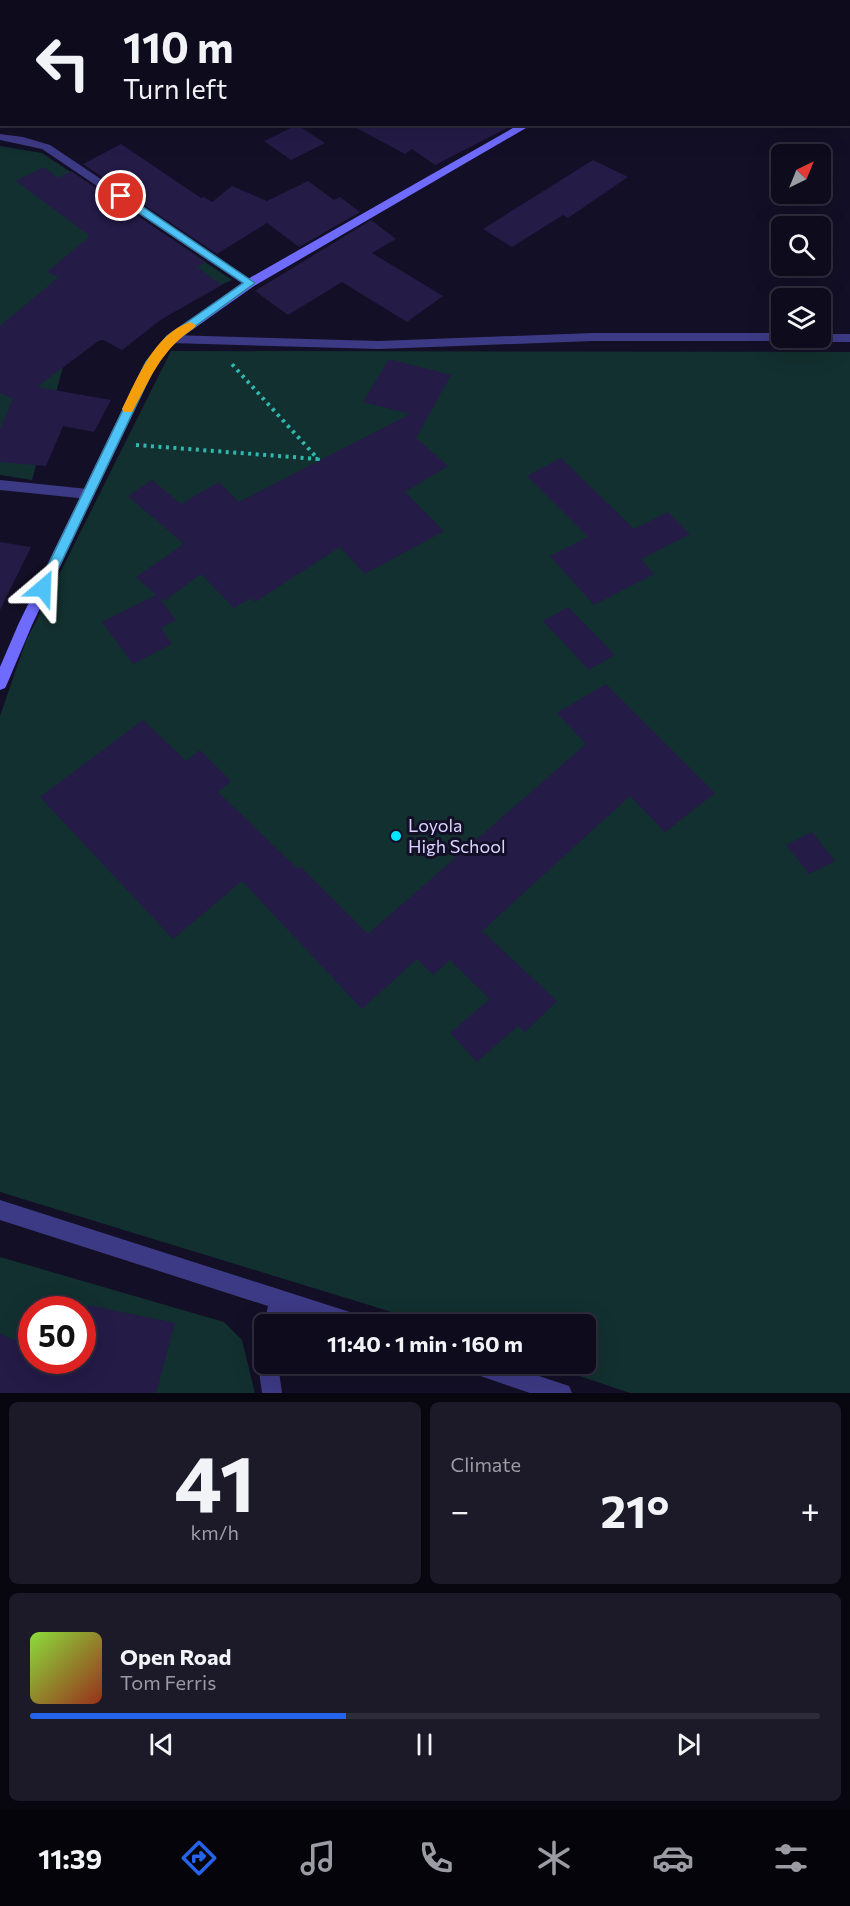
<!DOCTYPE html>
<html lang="en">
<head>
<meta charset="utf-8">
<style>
  :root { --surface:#0e0b1c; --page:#1c1929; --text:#f1f3f6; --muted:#9b9ba3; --line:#2e2b3b; --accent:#2563eb }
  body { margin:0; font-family:Commissioner,sans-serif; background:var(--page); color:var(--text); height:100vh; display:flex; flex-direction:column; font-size:22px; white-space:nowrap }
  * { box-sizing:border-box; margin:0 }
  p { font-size:20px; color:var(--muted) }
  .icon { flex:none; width:33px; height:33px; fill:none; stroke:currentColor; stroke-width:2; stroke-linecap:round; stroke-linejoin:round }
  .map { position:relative; height:1393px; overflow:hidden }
  .sheet { display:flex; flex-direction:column; gap:9px; padding:9px; background:#08060f; flex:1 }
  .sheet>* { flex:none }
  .banner { position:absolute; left:0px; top:0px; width:850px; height:126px; box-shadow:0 6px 24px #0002,0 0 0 2px var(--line); background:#0e0b1c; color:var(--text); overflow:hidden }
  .needle { width:39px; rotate:43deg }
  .controls { position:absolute; left:771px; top:144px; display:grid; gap:12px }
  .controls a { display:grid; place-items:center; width:60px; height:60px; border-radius:9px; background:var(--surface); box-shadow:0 6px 24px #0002,0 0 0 2px var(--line); font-size:30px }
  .speed { position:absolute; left:18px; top:1296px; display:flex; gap:12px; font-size:30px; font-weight:700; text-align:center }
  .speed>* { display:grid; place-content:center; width:78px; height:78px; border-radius:50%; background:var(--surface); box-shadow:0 6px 24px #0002,0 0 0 2px var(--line); line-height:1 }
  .speed .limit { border:9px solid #d22; background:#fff; color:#111 }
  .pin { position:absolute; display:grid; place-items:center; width:51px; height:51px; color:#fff; margin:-26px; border:3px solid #fff; border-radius:50%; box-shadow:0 2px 6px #0007 }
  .me { position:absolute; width:66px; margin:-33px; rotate:26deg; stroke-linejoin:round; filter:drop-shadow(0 0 4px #0008) }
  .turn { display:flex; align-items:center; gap:21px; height:126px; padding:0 24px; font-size:27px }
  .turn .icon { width:78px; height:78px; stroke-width:2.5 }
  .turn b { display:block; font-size:42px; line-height:51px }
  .big { font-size:45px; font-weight:700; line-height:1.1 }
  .sheet .widget { flex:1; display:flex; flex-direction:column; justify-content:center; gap:9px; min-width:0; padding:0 21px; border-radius:9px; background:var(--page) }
  .sheet .dial { align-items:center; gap:0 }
  .dial b { font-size:78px; line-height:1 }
  .song { display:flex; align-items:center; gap:18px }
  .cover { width:72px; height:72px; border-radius:9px; background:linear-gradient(135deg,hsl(90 70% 55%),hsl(10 70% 35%)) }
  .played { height:6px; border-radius:3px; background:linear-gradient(90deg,var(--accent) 40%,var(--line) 40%) }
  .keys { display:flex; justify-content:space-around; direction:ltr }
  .heat { display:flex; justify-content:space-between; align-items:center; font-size:33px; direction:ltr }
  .sheet .tiles { flex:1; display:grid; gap:9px; grid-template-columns:1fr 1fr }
  .widget:last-child { grid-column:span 2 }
  .trip { position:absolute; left:254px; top:1314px; width:342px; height:60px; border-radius:9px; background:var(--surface); box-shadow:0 6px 24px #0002,0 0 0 2px var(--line); font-weight:700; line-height:60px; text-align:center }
  .tab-bar { display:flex; height:96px; justify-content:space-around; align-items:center; background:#06040b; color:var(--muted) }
  .tab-bar .icon { width:42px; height:42px }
  .tab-bar .on { color:var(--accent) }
  .tab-bar b { font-size:27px; color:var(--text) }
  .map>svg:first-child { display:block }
  .green { fill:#12302f; fill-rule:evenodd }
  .building { fill:#241b47 }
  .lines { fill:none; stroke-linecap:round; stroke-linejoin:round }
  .path { stroke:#2fb8b0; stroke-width:4; stroke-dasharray:3 4.5; stroke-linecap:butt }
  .street { fill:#3d3a85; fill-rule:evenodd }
  .secondary { fill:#6f6bff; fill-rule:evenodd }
  .route { fill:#4fc3f7; stroke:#337fa1; stroke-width:1.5 }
  .slow { fill:#f59e0b }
  .poi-dot { fill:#00e5ff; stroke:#130f26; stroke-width:2 }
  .labels { text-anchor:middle; stroke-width:6; stroke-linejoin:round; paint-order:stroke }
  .poi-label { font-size:18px; fill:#d9d4ff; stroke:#130f26; text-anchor:start }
</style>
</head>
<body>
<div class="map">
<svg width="850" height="1393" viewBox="0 0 850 1393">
  <rect width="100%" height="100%" fill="#130f26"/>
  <g class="green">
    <path d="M 0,146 L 42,153 L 232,280 L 66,356 L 32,480 L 0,475 Z"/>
    <path d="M 171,351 L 850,352 L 850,1393 L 630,1393 L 544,1364 L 585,1364 L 585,1324 L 431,1324 L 0,1192 L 0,716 L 26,641 Z"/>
    <path d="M 0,1257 L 224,1322 L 242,1340 L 255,1393 L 0,1393 ZM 32,1310 L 82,1310 L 82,1360 L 32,1360 Z"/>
  </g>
  <g class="building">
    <path d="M 349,124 L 515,124 L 435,165 L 412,149 L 405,154 Z"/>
    <path d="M 297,125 L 325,143 L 291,160 L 264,141 Z"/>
    <path d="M 121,144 L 201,198 L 204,197 L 212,202 L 232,186 L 267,201 L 308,181 L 334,200 L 340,197 L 360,212 L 299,247 L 267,223 L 217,254 L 83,164 Z"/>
    <path d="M 593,160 L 628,177 L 568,218 L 563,215 L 512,247 L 483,229 Z"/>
    <path d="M 44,167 L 58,178 L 71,171 L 206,262 L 197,267 L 222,285 L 162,319 L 122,350 L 101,339 L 37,387 L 111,400 L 94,432 L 63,426 L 46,466 L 0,462 L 0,429 L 13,399 L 0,393 L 0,326 L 59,277 L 47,272 L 90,236 L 16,181 Z"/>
    <path d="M 371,220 L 396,239 L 372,253 L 443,296 L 407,322 L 342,282 L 288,315 L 255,291 Z"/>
    <path d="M 389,359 L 451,375 L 416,438 L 448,466 L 405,492 L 444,531 L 365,574 L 340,547 L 255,602 L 251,598 L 234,608 L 201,574 L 164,601 L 158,596 L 176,620 L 161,628 L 172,644 L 133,664 L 102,622 L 156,595 L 136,577 L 184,544 L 128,496 L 152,480 L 181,504 L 219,482 L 239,502 L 410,414 L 363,402 Z"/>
    <path d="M 561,458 L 634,529 L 668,512 L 690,534 L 641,559 L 654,574 L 594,605 L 550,556 L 588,537 L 527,476 Z"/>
    <path d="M 0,542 L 31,547 L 0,610 Z"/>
    <path d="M 568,607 L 615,655 L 589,670 L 543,621 Z"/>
    <path d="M 606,684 L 715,793 L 665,832 L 630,796 L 482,931 L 557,1001 L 525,1032 L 518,1026 L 477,1062 L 450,1033 L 490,999 L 450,960 L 433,975 L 417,959 L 362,1009 L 242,881 L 173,939 L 40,797 L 143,720 L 186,761 L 200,750 L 231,781 L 218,792 L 298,869 L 301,867 L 368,934 L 586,744 L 557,713 Z"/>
    <path d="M 812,832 L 835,861 L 809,874 L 786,845 Z"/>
    <path d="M 88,1305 L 175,1323 L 156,1393 L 0,1393 L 0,1334 L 32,1347 L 32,1360 L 82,1360 L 82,1322 Z"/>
  </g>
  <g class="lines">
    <path class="path" d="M 136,445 L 318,459 L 230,362"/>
    <g class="street">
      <rect x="849" y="76" width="1" height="6"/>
      <path d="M 0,134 L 23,137 L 50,145 L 256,283 L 254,286 L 246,286 L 42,149 L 0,140 Z"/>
      <path d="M 593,333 L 782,333 L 782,338 L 788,338 L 782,341 L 593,341 L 379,349 L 171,343 L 165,339 L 171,335 L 379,341 Z"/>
      <path d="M 820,334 L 850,334 L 850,342 L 808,342 L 802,338 L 820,338 Z"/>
      <path d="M 0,480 L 88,489 L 95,494 L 88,499 L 0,490 Z"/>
      <path d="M 0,1200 L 356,1314 L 363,1317 L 366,1324 L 326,1324 L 287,1312 L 284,1324 L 264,1324 L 268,1306 L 0,1220 Z"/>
      <path d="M 264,1355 L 264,1364 L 278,1364 L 282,1393 L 262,1393 L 258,1364 Z"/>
      <path d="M 463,1364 L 503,1364 L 569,1386 L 572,1393 L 530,1393 L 466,1371 Z"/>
    </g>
    <g class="secondary">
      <path d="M 742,0 L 753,0 L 741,2 Z"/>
      <path d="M 520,124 L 533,124 L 254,286 L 175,342 L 155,367 L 32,625 L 7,684 L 5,688 L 0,690 L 0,667 L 18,625 L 144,365 L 167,336 L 246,280 Z"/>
    </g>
  </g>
  <path class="route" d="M 117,194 L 124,194 L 255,283 L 175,341 L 155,366 L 49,588 L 43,593 L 37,588 L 146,362 L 167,336 L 243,283 L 117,198 Z"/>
  <path class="slow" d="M 190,322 L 196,325 L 194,328 C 159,352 152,377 132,412 L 124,412 L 122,409 C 137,379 154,334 190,322 Z"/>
  <circle class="poi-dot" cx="396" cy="836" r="6"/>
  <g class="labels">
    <g class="poi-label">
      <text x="408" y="832">Loyola<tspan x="408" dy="21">High School</tspan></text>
    </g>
  </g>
</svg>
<div class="controls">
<a><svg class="needle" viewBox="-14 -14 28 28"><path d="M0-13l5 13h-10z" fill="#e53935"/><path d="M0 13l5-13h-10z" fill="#9b9ba3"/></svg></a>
<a><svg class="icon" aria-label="search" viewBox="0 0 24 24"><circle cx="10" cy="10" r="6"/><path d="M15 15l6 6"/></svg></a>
<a><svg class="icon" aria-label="layers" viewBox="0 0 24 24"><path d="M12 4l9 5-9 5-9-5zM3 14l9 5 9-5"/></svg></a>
</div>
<div class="speed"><div class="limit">50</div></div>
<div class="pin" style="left:121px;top:196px;background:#d93025"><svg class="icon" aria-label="arrive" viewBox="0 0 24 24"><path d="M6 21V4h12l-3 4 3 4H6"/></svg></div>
<svg class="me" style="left:43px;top:588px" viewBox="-20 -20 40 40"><path d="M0-17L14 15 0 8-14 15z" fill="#4fc3f7" stroke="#fff" stroke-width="4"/></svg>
<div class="trip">11:40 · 1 min · 160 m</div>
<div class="banner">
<div class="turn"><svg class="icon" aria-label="left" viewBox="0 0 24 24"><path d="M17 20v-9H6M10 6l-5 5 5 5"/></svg><div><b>110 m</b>Turn left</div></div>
</div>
</div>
<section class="sheet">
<div class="tiles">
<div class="widget dial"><b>41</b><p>km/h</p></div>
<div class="widget"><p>Climate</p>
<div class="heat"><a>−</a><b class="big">21°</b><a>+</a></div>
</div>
<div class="widget">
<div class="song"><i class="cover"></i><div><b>Open Road</b><p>Tom Ferris</p></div></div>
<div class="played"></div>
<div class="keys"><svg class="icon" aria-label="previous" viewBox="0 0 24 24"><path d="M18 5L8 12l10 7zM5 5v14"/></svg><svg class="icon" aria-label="pause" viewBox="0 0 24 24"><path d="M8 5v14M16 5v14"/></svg><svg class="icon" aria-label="next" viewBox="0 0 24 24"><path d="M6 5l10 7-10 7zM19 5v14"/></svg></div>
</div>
</div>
</section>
<nav class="tab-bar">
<b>11:39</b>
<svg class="icon on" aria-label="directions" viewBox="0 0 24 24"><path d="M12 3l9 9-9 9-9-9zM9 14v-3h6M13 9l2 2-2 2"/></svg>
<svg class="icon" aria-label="music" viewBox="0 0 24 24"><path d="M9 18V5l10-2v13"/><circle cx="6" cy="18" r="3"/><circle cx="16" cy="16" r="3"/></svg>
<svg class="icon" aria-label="phone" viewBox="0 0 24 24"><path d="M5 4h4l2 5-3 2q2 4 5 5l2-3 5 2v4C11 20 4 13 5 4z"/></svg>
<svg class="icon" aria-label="climate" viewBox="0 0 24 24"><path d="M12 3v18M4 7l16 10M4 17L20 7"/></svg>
<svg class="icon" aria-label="car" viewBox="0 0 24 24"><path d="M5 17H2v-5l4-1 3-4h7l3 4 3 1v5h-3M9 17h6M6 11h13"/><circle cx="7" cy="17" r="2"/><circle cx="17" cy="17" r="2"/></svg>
<svg class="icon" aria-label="filters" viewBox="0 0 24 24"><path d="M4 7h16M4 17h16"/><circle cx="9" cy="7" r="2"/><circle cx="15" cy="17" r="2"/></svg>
</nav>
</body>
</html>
